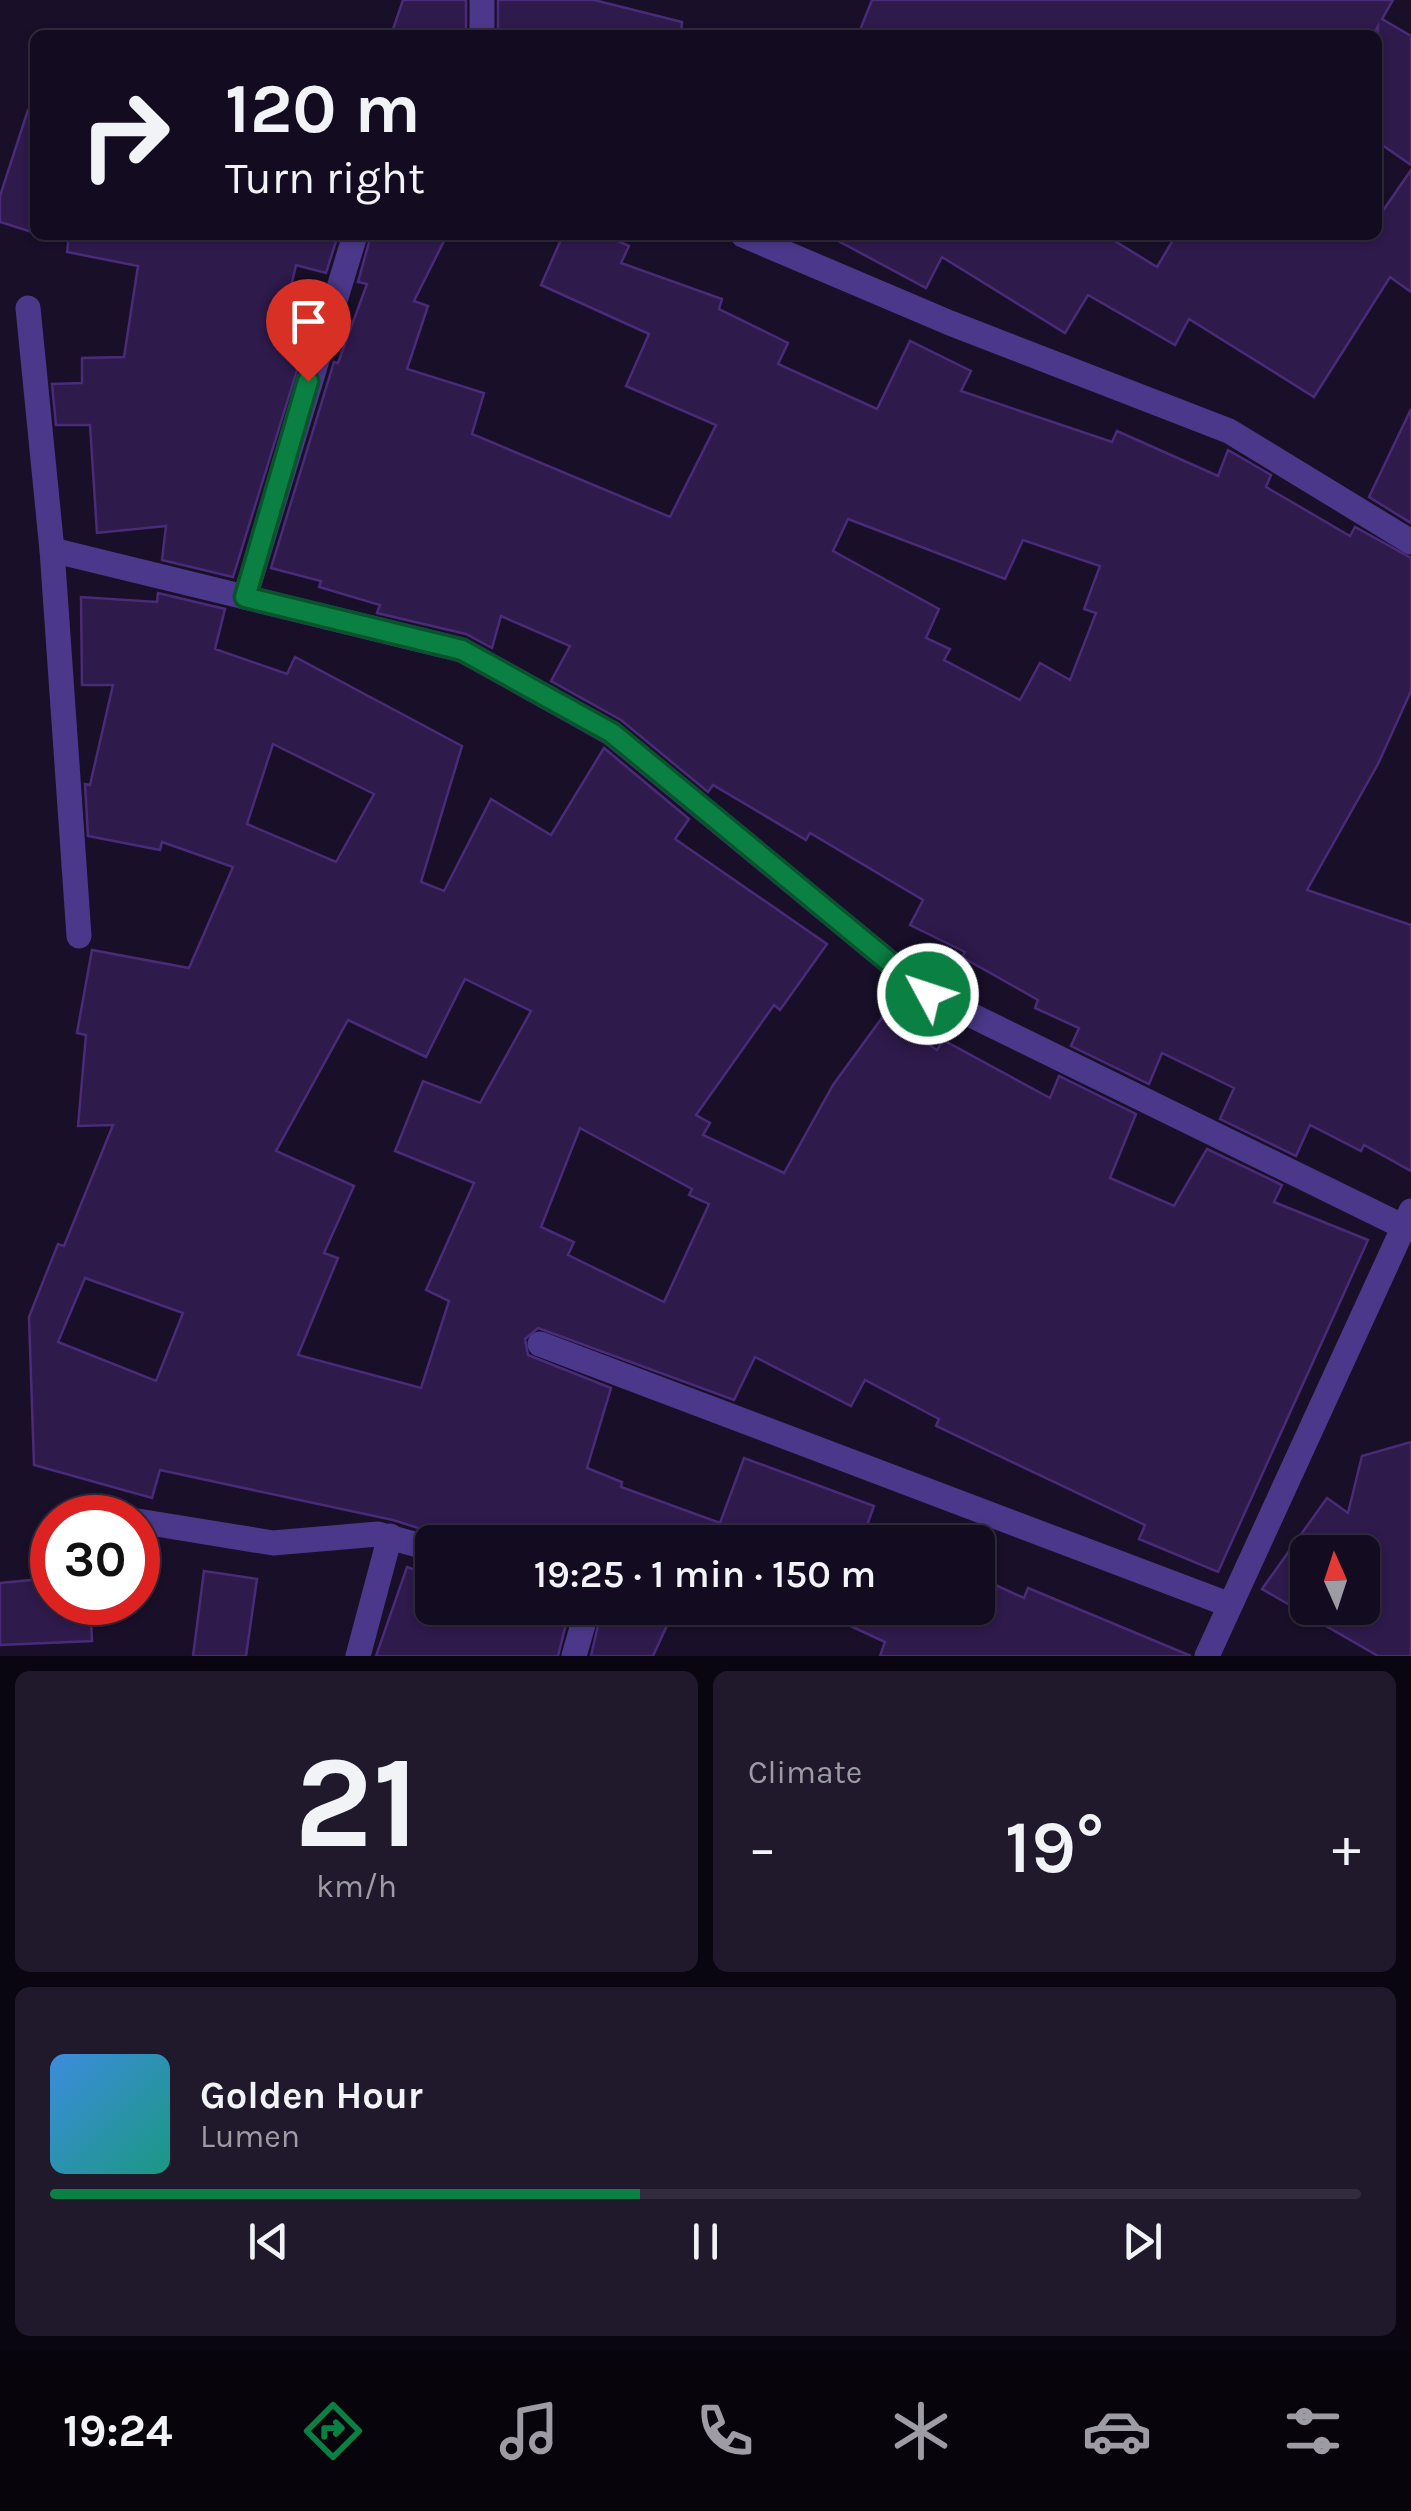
<!DOCTYPE html>
<html lang="en">
<head>
<meta charset="utf-8">
<style>
  :root { --surface:#130b1f; --page:#20192c; --text:#f1f3f6; --muted:#9d9ba4; --line:#322b3d; --accent:#0b8043 }
  body { margin:0; font-family:Karla,sans-serif; background:var(--page); color:var(--text); height:100vh; display:flex; flex-direction:column; font-size:38px; white-space:nowrap }
  * { box-sizing:border-box; margin:0 }
  p { font-size:32px; color:var(--muted) }
  .icon { flex:none; width:55px; height:55px; fill:none; stroke:currentColor; stroke-width:2; stroke-linecap:round; stroke-linejoin:round }
  .map { position:relative; height:1656px; overflow:hidden }
  .panel { display:flex; flex-direction:column; gap:15px; padding:15px; background:#0a0611; flex:1 }
  .panel>* { flex:none }
  .top-card { position:absolute; left:30px; top:30px; width:1352px; height:210px; border-radius:15px; box-shadow:0 2px 8px #0004,0 0 0 2px var(--line); background:#130b1f; color:var(--text); overflow:hidden }
  .needle { width:65px; rotate:357deg }
  .buttons { position:absolute; left:1290px; top:1535px; display:grid; gap:20px }
  .buttons a { display:grid; place-items:center; width:90px; height:90px; border-radius:15px; background:var(--surface); box-shadow:0 2px 8px #0004,0 0 0 2px var(--line); font-size:50px }
  .speed { position:absolute; left:30px; top:1495px; display:flex; gap:20px; font-size:50px; font-weight:700; text-align:center }
  .speed>* { display:grid; place-content:center; width:130px; height:130px; border-radius:50%; background:var(--surface); box-shadow:0 2px 8px #0004,0 0 0 2px var(--line); line-height:1 }
  .speed .limit { border:15px solid #d22; background:#fff; color:#111 }
  .pin { position:absolute; display:grid; place-items:center; width:85px; height:85px; color:#fff; margin:-102px -42px; border-radius:50% 50% 50% 0; rotate:-45deg; box-shadow:0 0 10px #0007 }
  .pin .icon { rotate:45deg }
  .me { position:absolute; width:110px; margin:-55px; rotate:310deg; stroke-linejoin:round; filter:drop-shadow(0 0 8px #0008) }
  .turn { display:flex; align-items:center; gap:35px; height:210px; padding:0 30px; font-size:45px }
  .turn .icon { width:130px; height:130px; stroke-width:2.5 }
  .turn b { display:block; font-size:70px; line-height:85px }
  .big { font-size:75px; font-weight:600; line-height:1.1 }
  .panel .card { flex:1; display:flex; flex-direction:column; justify-content:center; gap:15px; min-width:0; padding:0 35px; border-radius:15px; background:var(--page) }
  .panel .dial { align-items:center; gap:0 }
  .dial b { font-size:130px; line-height:1 }
  .song { display:flex; align-items:center; gap:30px }
  .cover { width:120px; height:120px; border-radius:15px; background:linear-gradient(135deg,hsl(210 70% 55%),hsl(170 70% 35%)) }
  .played { height:10px; border-radius:5px; background:linear-gradient(90deg,var(--accent) 45%,var(--line) 45%) }
  .keys { display:flex; justify-content:space-around; direction:ltr }
  .heat { display:flex; justify-content:space-between; align-items:center; font-size:55px; direction:ltr }
  .panel .tiles { flex:1; display:grid; gap:15px; grid-template-columns:1fr 1fr }
  .card:last-child { grid-column:span 2 }
  .trip { position:absolute; left:415px; top:1525px; width:580px; height:100px; border-radius:15px; background:var(--surface); box-shadow:0 2px 8px #0004,0 0 0 2px var(--line); font-weight:600; line-height:100px; text-align:center }
  .dock { display:flex; height:160px; justify-content:space-around; align-items:center; background:#08040c; color:var(--muted) }
  .dock .icon { width:70px; height:70px }
  .dock .active { color:var(--accent) }
  .dock b { font-size:45px; color:var(--text) }
  .map>svg:first-child { display:block }
  .building { fill:#2e1a4b; stroke:#492b78; stroke-width:2.5; fill-rule:evenodd }
  .lines { fill:none; stroke-linecap:round; stroke-linejoin:round }
  .minor { stroke:#4b388a; stroke-width:25 }
  .route-casing { stroke:#07532c; stroke-width:25 }
  .route { stroke:#0b8043; stroke-width:18 }
</style>
</head>
<body>
<div class="map">
<svg width="1411" height="1656" viewBox="0 0 1411 1656">
  <rect width="100%" height="100%" fill="#190f29"/>
  <g class="building">
    <path d="M 403,0 L 466,0 L 466,35 L 391,35 Z"/>
    <path d="M 498,0 L 594,0 L 682,22 L 681,35 L 498,35 Z"/>
    <path d="M 872,0 L 1393,0 L 1382,19 L 1411,36 L 1411,165 L 1378,142 L 1378,26 L 1373,35 L 858,35 Z"/>
    <path d="M 28,110 L 35,111 L 35,233 L 0,222 L 0,196 Z"/>
    <path d="M 1411,170 L 1411,292 L 1390,277 L 1314,397 L 1189,319 L 1175,345 L 1088,295 L 1065,333 L 942,257 L 926,288 L 827,235 L 1105,235 L 1157,267 L 1176,235 L 1378,235 L 1378,218 Z"/>
    <path d="M 69,235 L 338,235 L 326,273 L 296,265 L 277,349 L 302,354 L 233,577 L 162,560 L 166,526 L 97,533 L 90,425 L 56,425 L 52,384 L 82,383 L 82,358 L 124,357 L 138,266 L 67,252 Z"/>
    <path d="M 371,235 L 447,235 L 414,301 L 428,306 L 407,369 L 484,393 L 472,434 L 670,517 L 716,425 L 626,386 L 649,334 L 541,285 L 563,235 L 604,235 L 629,246 L 621,263 L 722,299 L 719,309 L 788,343 L 778,364 L 877,409 L 910,341 L 971,371 L 961,391 L 1112,442 L 1117,431 L 1218,476 L 1228,450 L 1271,475 L 1266,487 L 1350,536 L 1355,527 L 1411,558 L 1411,691 L 1378,764 L 1307,890 L 1411,925 L 1411,1171 L 1364,1145 L 1361,1151 L 1310,1125 L 1296,1156 L 1220,1119 L 1234,1088 L 1162,1053 L 1149,1084 L 1071,1046 L 1079,1028 L 1035,1008 L 1038,1000 L 962,957 L 965,952 L 910,925 L 923,900 L 810,833 L 806,840 L 713,785 L 708,792 L 621,720 L 551,681 L 570,646 L 501,616 L 492,648 L 466,634 L 377,613 L 380,605 L 319,587 L 321,581 L 271,568 L 334,362 L 338,363 L 367,284 L 358,282 ZM 848,519 L 1005,579 L 1023,540 L 1100,566 L 1084,609 L 1096,613 L 1070,680 L 1040,663 L 1020,700 L 944,660 L 950,649 L 926,638 L 939,609 L 833,551 Z"/>
    <path d="M 1411,409 L 1411,523 L 1369,497 Z"/>
    <path d="M 158,593 L 225,609 L 215,649 L 287,674 L 295,657 L 462,746 L 421,882 L 444,891 L 491,799 L 551,835 L 604,748 L 689,819 L 675,839 L 827,944 L 780,1010 L 774,1005 L 696,1115 L 710,1123 L 703,1135 L 784,1173 L 833,1085 L 884,1015 L 937,1050 L 943,1040 L 1050,1098 L 1059,1076 L 1136,1114 L 1110,1178 L 1174,1206 L 1207,1149 L 1282,1185 L 1274,1202 L 1368,1240 L 1218,1572 L 1139,1539 L 1145,1525 L 936,1426 L 939,1419 L 865,1380 L 851,1406 L 755,1357 L 734,1400 L 538,1328 L 525,1339 L 528,1355 L 611,1388 L 587,1468 L 622,1482 L 621,1487 L 720,1523 L 744,1458 L 874,1506 L 861,1542 L 512,1542 L 479,1529 L 474,1542 L 446,1542 L 437,1534 L 393,1520 L 160,1470 L 152,1498 L 34,1465 L 29,1317 L 58,1244 L 64,1246 L 113,1125 L 78,1126 L 86,1035 L 77,1033 L 92,950 L 189,968 L 233,867 L 162,842 L 160,850 L 88,836 L 85,784 L 90,785 L 113,685 L 82,685 L 81,597 L 157,602 ZM 273,744 L 374,794 L 336,862 L 247,824 ZM 465,979 L 531,1011 L 480,1103 L 423,1081 L 395,1151 L 474,1183 L 426,1290 L 449,1301 L 421,1388 L 298,1355 L 338,1258 L 324,1253 L 354,1186 L 276,1151 L 348,1020 L 426,1057 ZM 580,1128 L 692,1189 L 689,1195 L 709,1204 L 664,1302 L 568,1255 L 574,1242 L 541,1227 ZM 85,1278 L 183,1313 L 156,1381 L 58,1342 Z"/>
    <path d="M 1411,1442 L 1411,1656 L 1378,1656 L 1262,1589 L 1327,1498 L 1348,1513 L 1362,1456 ZM 1308,1552 L 1362,1552 L 1362,1608 L 1308,1608 Z"/>
    <path d="M 407,1567 L 432,1576 L 432,1608 L 520,1608 L 566,1624 L 558,1656 L 376,1656 Z"/>
    <path d="M 204,1571 L 257,1579 L 246,1656 L 193,1656 Z"/>
    <path d="M 978,1577 L 1024,1598 L 1028,1588 L 1191,1656 L 880,1656 L 885,1642 L 816,1610 L 812,1618 L 783,1608 L 978,1608 Z"/>
    <path d="M 52,1578 L 52,1602 L 90,1602 L 92,1641 L 0,1645 L 0,1583 Z"/>
    <path d="M 602,1608 L 675,1608 L 653,1656 L 591,1656 Z"/>
  </g>
  <g class="lines">
    <g class="minor">
      <path d="M 482,0 L 482,35"/>
      <path d="M 743,235 L 950,323 L 1229,431 L 1411,542"/>
      <path d="M 28,308 L 52,550 L 79,936"/>
      <path d="M 52,550 L 462,650 L 611,733 L 928,994 L 1404,1227"/>
      <path d="M 245,597 L 355,235"/>
      <path d="M 540,1344 L 1230,1605"/>
      <path d="M 93,1514 L 114,1518"/>
      <path d="M 138,1521 L 273,1543 L 378,1534 L 432,1549"/>
      <path d="M 358,1656 L 390,1536"/>
      <path d="M 574,1656 L 584,1621 L 580,1608"/>
      <path d="M 1207,1656 L 1411,1211"/>
    </g>
  </g>
  <g class="lines">
    <g class="route-casing">
      <path id="route" d="M 308,381 L 245,597 L 462,650 L 612,733 L 928,994"/>
    </g>
    <use href="#route" class="route"/>
  </g>
</svg>
<div class="buttons">
<a><svg class="needle" viewBox="-14 -14 28 28"><path d="M0-13l5 13h-10z" fill="#e53935"/><path d="M0 13l5-13h-10z" fill="#9d9ba4"/></svg></a>
</div>
<div class="speed"><div class="limit">30</div></div>
<div class="pin" style="left:308px;top:381px;background:#d93025"><svg class="icon" aria-label="arrive" viewBox="0 0 24 24"><path d="M6 21V4h12l-3 4 3 4H6"/></svg></div>
<svg class="me" style="left:928px;top:994px" viewBox="-20 -20 40 40"><circle r="17" fill="#0b8043" stroke="#fff" stroke-width="3"/><path d="M0-11L8 9 0 5-8 9z" fill="#fff"/></svg>
<div class="trip">19:25 · 1 min · 150 m</div>
<div class="top-card">
<div class="turn"><svg class="icon" aria-label="right" viewBox="0 0 24 24"><path d="M7 20v-9h11M14 6l5 5-5 5"/></svg><div><b>120 m</b>Turn right</div></div>
</div>
</div>
<section class="panel">
<div class="tiles">
<div class="card dial"><b>21</b><p>km/h</p></div>
<div class="card"><p>Climate</p>
<div class="heat"><a>−</a><b class="big">19°</b><a>+</a></div>
</div>
<div class="card">
<div class="song"><i class="cover"></i><div><b>Golden Hour</b><p>Lumen</p></div></div>
<div class="played"></div>
<div class="keys"><svg class="icon" aria-label="previous" viewBox="0 0 24 24"><path d="M18 5L8 12l10 7zM5 5v14"/></svg><svg class="icon" aria-label="pause" viewBox="0 0 24 24"><path d="M8 5v14M16 5v14"/></svg><svg class="icon" aria-label="next" viewBox="0 0 24 24"><path d="M6 5l10 7-10 7zM19 5v14"/></svg></div>
</div>
</div>
</section>
<nav class="dock">
<b>19:24</b>
<svg class="icon active" aria-label="directions" viewBox="0 0 24 24"><path d="M12 3l9 9-9 9-9-9zM9 14v-3h6M13 9l2 2-2 2"/></svg>
<svg class="icon" aria-label="music" viewBox="0 0 24 24"><path d="M9 18V5l10-2v13"/><circle cx="6" cy="18" r="3"/><circle cx="16" cy="16" r="3"/></svg>
<svg class="icon" aria-label="phone" viewBox="0 0 24 24"><path d="M5 4h4l2 5-3 2q2 4 5 5l2-3 5 2v4C11 20 4 13 5 4z"/></svg>
<svg class="icon" aria-label="climate" viewBox="0 0 24 24"><path d="M12 3v18M4 7l16 10M4 17L20 7"/></svg>
<svg class="icon" aria-label="car" viewBox="0 0 24 24"><path d="M5 17H2v-5l4-1 3-4h7l3 4 3 1v5h-3M9 17h6M6 11h13"/><circle cx="7" cy="17" r="2"/><circle cx="17" cy="17" r="2"/></svg>
<svg class="icon" aria-label="filters" viewBox="0 0 24 24"><path d="M4 7h16M4 17h16"/><circle cx="9" cy="7" r="2"/><circle cx="15" cy="17" r="2"/></svg>
</nav>
</body>
</html>
